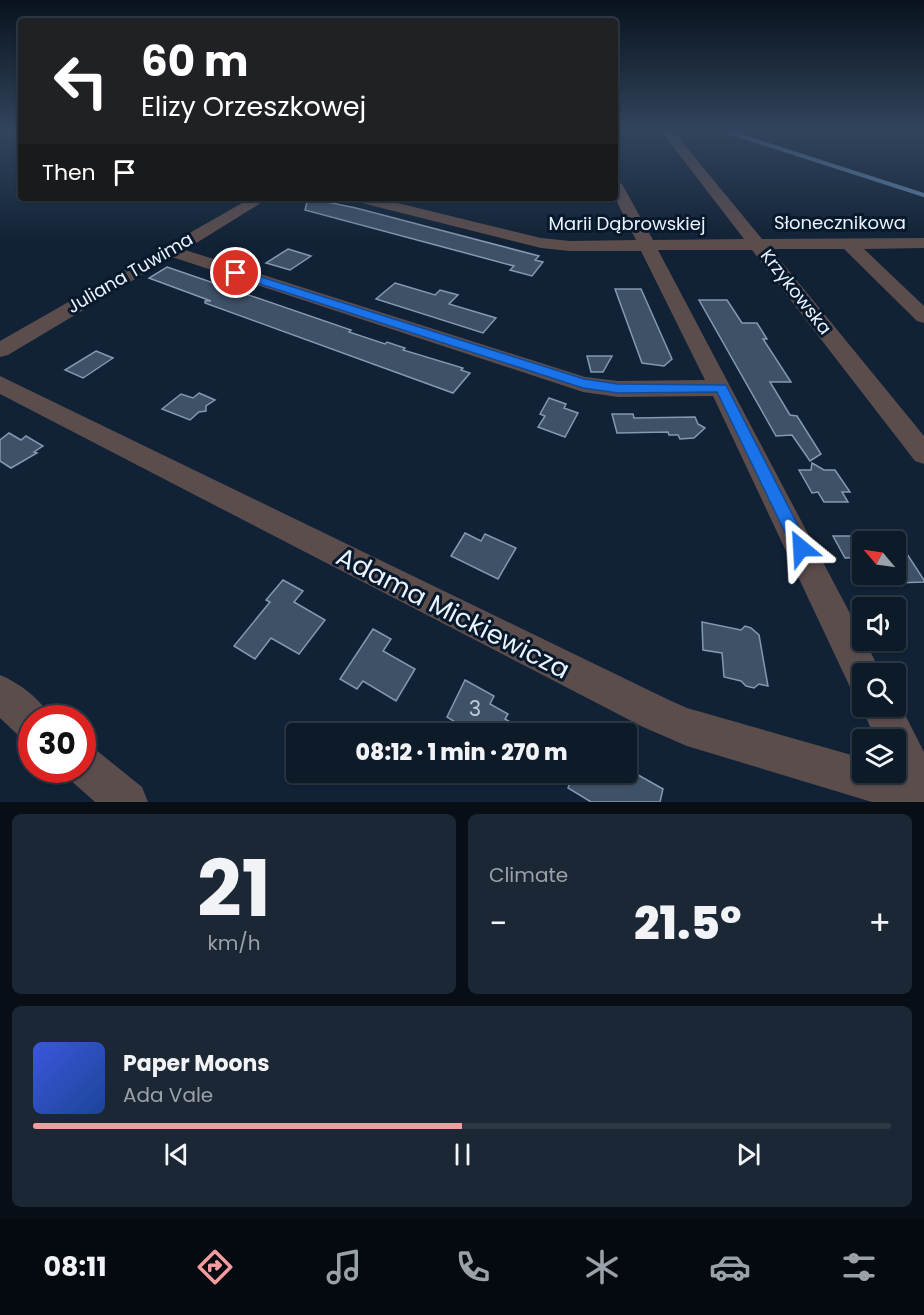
<!DOCTYPE html>
<html lang="en">
<head>
<meta charset="utf-8">
<style>
  :root { --surface:#0d1a28; --page:#1b2734; --text:#f1f3f6; --muted:#9aa1a8; --line:#2d3845; --accent:#f49b9f }
  body { margin:0; font-family:Poppins,sans-serif; background:var(--page); color:var(--text); height:100vh; display:flex; flex-direction:column; font-size:22px; white-space:nowrap }
  * { box-sizing:border-box; margin:0 }
  p { font-size:20px; color:var(--muted) }
  .icon { flex:none; width:33px; height:33px; fill:none; stroke:currentColor; stroke-width:2; stroke-linecap:round; stroke-linejoin:round }
  .map { position:relative; height:802px; overflow:hidden }
  .side { display:flex; flex-direction:column; gap:12px; padding:12px; background:#070e16; flex:1 }
  .side>* { flex:none }
  .top-card { position:absolute; left:18px; top:18px; width:600px; height:183px; border-radius:6px; box-shadow:0 2px 4px #0004,0 0 0 2px var(--line); background:#202124; color:#fff; overflow:hidden }
  .needle { width:39px; rotate:299deg }
  .controls { position:absolute; left:852px; top:531px; display:grid; gap:12px }
  .controls a { display:grid; place-items:center; width:54px; height:54px; border-radius:6px; background:var(--surface); box-shadow:0 2px 4px #0004,0 0 0 2px var(--line); font-size:30px }
  .speed { position:absolute; left:18px; top:705px; display:flex; gap:12px; font-size:30px; font-weight:700; text-align:center }
  .speed>* { display:grid; place-content:center; width:78px; height:78px; border-radius:50%; background:var(--surface); box-shadow:0 2px 4px #0004,0 0 0 2px var(--line); line-height:1 }
  .speed .limit { border:9px solid #d22; background:#fff; color:#111 }
  .pin { position:absolute; display:grid; place-items:center; width:51px; height:51px; color:#fff; margin:-26px; border:3px solid #fff; border-radius:50%; box-shadow:0 2px 6px #0007 }
  .me { position:absolute; width:66px; margin:-33px; rotate:333deg; stroke-linejoin:round; filter:drop-shadow(0 0 4px #0008) }
  .turn { display:flex; align-items:center; gap:21px; height:126px; padding:0 24px; font-size:27px }
  .turn .icon { width:78px; height:78px; stroke-width:2.5 }
  .turn b { display:block; font-size:42px; line-height:51px }
  .then { display:flex; align-items:center; height:57px; padding:0 24px; background:#0003; gap:12px; font-size:22px }
  .big { font-size:45px; font-weight:800; line-height:1.1 }
  .side .widget { flex:1; display:flex; flex-direction:column; justify-content:center; gap:9px; min-width:0; padding:0 21px; border-radius:9px; background:var(--page) }
  .side .dial { align-items:center; gap:0 }
  .dial b { font-size:78px; line-height:1 }
  .song { display:flex; align-items:center; gap:18px }
  .cover { width:72px; height:72px; border-radius:9px; background:linear-gradient(135deg,hsl(230 70% 55%),hsl(220 70% 35%)) }
  .played { height:6px; border-radius:3px; background:linear-gradient(90deg,var(--accent) 50%,var(--line) 50%) }
  .keys { display:flex; justify-content:space-around; direction:ltr }
  .heat { display:flex; justify-content:space-between; align-items:center; font-size:33px; direction:ltr }
  .side .tiles { flex:1; display:grid; gap:12px; grid-template-columns:1fr 1fr }
  .widget:last-child { grid-column:span 2 }
  .trip { position:absolute; left:286px; top:723px; width:351px; height:60px; border-radius:6px; background:var(--surface); box-shadow:0 2px 4px #0004,0 0 0 2px var(--line); font-weight:800; line-height:60px; text-align:center }
  .dock { display:flex; height:96px; justify-content:space-around; align-items:center; background:#050a10; color:var(--muted) }
  .dock .icon { width:42px; height:42px }
  .dock .on { color:var(--accent) }
  .dock b { font-size:27px; color:var(--text) }
  .map>svg:first-child { display:block }
  .lines { fill:none; stroke-linecap:round; stroke-linejoin:round }
  .stream { stroke:#6088b1; stroke-width:4 }
  .building { fill:#3e5167; stroke:#8399b1; stroke-width:1.5 }
  .minor { fill:#5c4d4d; fill-rule:evenodd }
  .route { fill:#1a73e8; stroke:#114b97; stroke-width:1.5 }
  .labels { text-anchor:middle; stroke-width:6; stroke-linejoin:round; paint-order:stroke }
  .far-street-label { font-size:18px; fill:#e9f2fd; stroke:#08192c }
  .near-number-label { font-size:21px; fill:#becad8 }
  .near-street-label { font-size:26px; fill:#e9f2fd; stroke:#08192c }
</style>
</head>
<body>
<div class="map">
<svg width="924" height="802" viewBox="0 0 924 802">
  <rect width="100%" height="100%" fill="#112236"/>
  <g class="lines">
    <path class="stream" d="M 725,131 L 924,195"/>
  </g>
  <g class="building">
    <path d="M 308,198 L 356,208 L 539,256 L 535,260 L 543,262 L 532,276 L 510,270 L 514,266 L 305,210 Z"/>
    <path d="M 288,249 L 311,256 L 290,270 L 266,263 Z"/>
    <path d="M 167,267 L 351,330 L 349,332 L 385,344 L 387,342 L 405,348 L 403,350 L 463,368 L 461,370 L 470,373 L 453,393 L 205,303 L 205,301 L 211,301 L 149,278 Z"/>
    <path d="M 395,283 L 435,295 L 440,290 L 458,295 L 449,304 L 496,318 L 483,333 L 376,299 Z"/>
    <path d="M 615,289 L 641,289 L 672,359 L 664,366 L 642,363 Z"/>
    <path d="M 699,300 L 727,300 L 742,323 L 757,323 L 767,339 L 763,339 L 791,382 L 770,382 L 790,415 L 797,416 L 821,454 L 810,461 L 792,435 L 776,436 Z"/>
    <path d="M 96,351 L 113,358 L 83,378 L 65,370 Z"/>
    <path d="M 587,356 L 612,356 L 603,372 L 591,372 Z"/>
    <path d="M 199,393 L 215,400 L 206,406 L 206,411 L 199,412 L 190,420 L 162,409 L 181,394 L 193,398 Z"/>
    <path d="M 549,398 L 566,404 L 564,408 L 578,413 L 565,437 L 538,427 L 545,416 L 540,414 Z"/>
    <path d="M 612,414 L 633,414 L 634,418 L 695,417 L 698,424 L 705,428 L 694,438 L 680,439 L 678,435 L 669,435 L 668,432 L 617,433 Z"/>
    <path d="M 9,433 L 21,440 L 26,436 L 43,446 L 34,452 L 37,453 L 11,468 L 0,461 L 0,440 Z"/>
    <path d="M 812,463 L 824,470 L 835,470 L 850,492 L 842,492 L 848,502 L 824,502 L 818,492 L 812,493 L 799,470 L 811,470 Z"/>
    <path d="M 465,533 L 481,541 L 485,534 L 516,548 L 498,579 L 451,556 Z"/>
    <path d="M 833,536 L 862,536 L 862,557 L 845,558 Z"/>
    <path d="M 896,537 L 924,580 L 924,582 L 896,583 Z"/>
    <path d="M 283,580 L 303,591 L 294,602 L 325,620 L 299,654 L 271,638 L 255,659 L 234,646 L 270,602 L 266,600 Z"/>
    <path d="M 702,622 L 741,630 L 745,626 L 751,628 L 759,635 L 768,686 L 759,684 L 754,688 L 746,686 L 741,681 L 724,677 L 722,653 L 703,650 Z"/>
    <path d="M 373,629 L 391,639 L 383,651 L 415,669 L 396,701 L 363,681 L 357,689 L 340,679 Z"/>
    <path d="M 465,680 L 494,696 L 490,704 L 508,714 L 505,719 L 531,734 L 456,734 L 460,725 L 447,717 Z"/>
    <path d="M 574,772 L 633,772 L 663,789 L 660,802 L 591,802 L 568,788 Z"/>
  </g>
  <g class="lines">
    <g class="minor">
      <path d="M 661,131 L 673,131 L 762,239 L 924,238 L 924,248 L 864,249 L 924,306 L 924,323 L 917,321 L 844,249 L 771,249 L 924,436 L 924,464 L 915,461 L 752,250 L 658,250 L 862,636 L 862,640 L 865,640 L 881,674 L 862,674 L 862,692 L 850,687 L 713,396 L 618,397 L 583,392 L 172,257 L 8,355 L 0,357 L 0,341 L 251,198 L 269,198 L 185,250 L 585,377 L 618,381 L 705,380 L 641,251 L 570,251 L 541,248 L 354,201 L 352,198 L 377,198 L 541,238 L 570,241 L 636,240 L 615,198 L 615,180 L 622,184 L 653,240 L 744,239 Z"/>
      <path d="M 0,376 L 669,700 L 687,708 L 862,758 L 862,772 L 896,772 L 896,740 L 876,740 L 861,706 L 862,703 L 862,706 L 896,706 L 896,697 L 924,752 L 924,802 L 872,802 L 687,746 L 643,727 L 0,394 Z"/>
      <path d="M 0,675 C 19,683 42,699 50,718 L 32,718 L 32,740 L 18,735 L 0,718 Z"/>
      <path d="M 82,744 L 96,750 L 142,787 L 148,802 L 95,802 L 68,778 L 64,770 L 82,770 Z"/>
    </g>
  </g>
  <linearGradient id="sky" x2="0" y2="1"><stop stop-color="#09131e"/><stop offset="0.54" stop-color="#32445d"/><stop offset="1" stop-color="#32445d" stop-opacity="0"/></linearGradient>
  <rect width="924" height="243" fill="url(#sky)"/>
  <path class="route" d="M 232,270 L 239,270 L 584,379 L 618,384 L 726,385 L 807,543 L 810,548 L 807,553 L 801,555 L 795,553 L 717,392 L 618,393 L 583,388 L 232,275 Z"/>
  <g class="labels">
    <g class="far-street-label">
      <text x="840" y="229">Słonecznikowa</text>
      <text x="627" y="230">Marii Dąbrowskiej</text>
      <text transform="translate(130 273) rotate(-30)" y="6">Juliana Tuwima</text>
      <text transform="translate(796 292) rotate(52)" y="6">Krzykowska</text>
    </g>
    <g class="near-number-label">
      <text x="475" y="716">3</text>
    </g>
    <g class="near-street-label">
      <text transform="translate(453 613) rotate(27)" y="9">Adama Mickiewicza</text>
    </g>
  </g>
</svg>
<div class="controls">
<a><svg class="needle" viewBox="-14 -14 28 28"><path d="M0-13l5 13h-10z" fill="#e53935"/><path d="M0 13l5-13h-10z" fill="#9aa1a8"/></svg></a>
<a><svg class="icon" aria-label="sound" viewBox="0 0 24 24"><path d="M4 9h4l5-4v14l-5-4H4zM17 9q2 3 0 6"/></svg></a>
<a><svg class="icon" aria-label="search" viewBox="0 0 24 24"><circle cx="10" cy="10" r="6"/><path d="M15 15l6 6"/></svg></a>
<a><svg class="icon" aria-label="layers" viewBox="0 0 24 24"><path d="M12 4l9 5-9 5-9-5zM3 14l9 5 9-5"/></svg></a>
</div>
<div class="speed"><div class="limit">30</div></div>
<div class="pin" style="left:236px;top:273px;background:#d93025"><svg class="icon" aria-label="arrive" viewBox="0 0 24 24"><path d="M6 21V4h12l-3 4 3 4H6"/></svg></div>
<svg class="me" style="left:801px;top:548px" viewBox="-20 -20 40 40"><path d="M0-17L14 15 0 8-14 15z" fill="#1a73e8" stroke="#fff" stroke-width="4"/></svg>
<div class="trip">08:12 · 1 min · 270 m</div>
<div class="top-card">
<div class="turn"><svg class="icon" aria-label="left" viewBox="0 0 24 24"><path d="M17 20v-9H6M10 6l-5 5 5 5"/></svg><div><b>60 m</b>Elizy Orzeszkowej</div></div>
<div class="then">Then<svg class="icon" aria-label="arrive" viewBox="0 0 24 24"><path d="M6 21V4h12l-3 4 3 4H6"/></svg></div>
</div>
</div>
<section class="side">
<div class="tiles">
<div class="widget dial"><b>21</b><p>km/h</p></div>
<div class="widget"><p>Climate</p>
<div class="heat"><a>−</a><b class="big">21.5°</b><a>+</a></div>
</div>
<div class="widget">
<div class="song"><i class="cover"></i><div><b>Paper Moons</b><p>Ada Vale</p></div></div>
<div class="played"></div>
<div class="keys"><svg class="icon" aria-label="previous" viewBox="0 0 24 24"><path d="M18 5L8 12l10 7zM5 5v14"/></svg><svg class="icon" aria-label="pause" viewBox="0 0 24 24"><path d="M8 5v14M16 5v14"/></svg><svg class="icon" aria-label="next" viewBox="0 0 24 24"><path d="M6 5l10 7-10 7zM19 5v14"/></svg></div>
</div>
</div>
</section>
<nav class="dock">
<b>08:11</b>
<svg class="icon on" aria-label="directions" viewBox="0 0 24 24"><path d="M12 3l9 9-9 9-9-9zM9 14v-3h6M13 9l2 2-2 2"/></svg>
<svg class="icon" aria-label="music" viewBox="0 0 24 24"><path d="M9 18V5l10-2v13"/><circle cx="6" cy="18" r="3"/><circle cx="16" cy="16" r="3"/></svg>
<svg class="icon" aria-label="phone" viewBox="0 0 24 24"><path d="M5 4h4l2 5-3 2q2 4 5 5l2-3 5 2v4C11 20 4 13 5 4z"/></svg>
<svg class="icon" aria-label="climate" viewBox="0 0 24 24"><path d="M12 3v18M4 7l16 10M4 17L20 7"/></svg>
<svg class="icon" aria-label="car" viewBox="0 0 24 24"><path d="M5 17H2v-5l4-1 3-4h7l3 4 3 1v5h-3M9 17h6M6 11h13"/><circle cx="7" cy="17" r="2"/><circle cx="17" cy="17" r="2"/></svg>
<svg class="icon" aria-label="filters" viewBox="0 0 24 24"><path d="M4 7h16M4 17h16"/><circle cx="9" cy="7" r="2"/><circle cx="15" cy="17" r="2"/></svg>
</nav>
</body>
</html>
